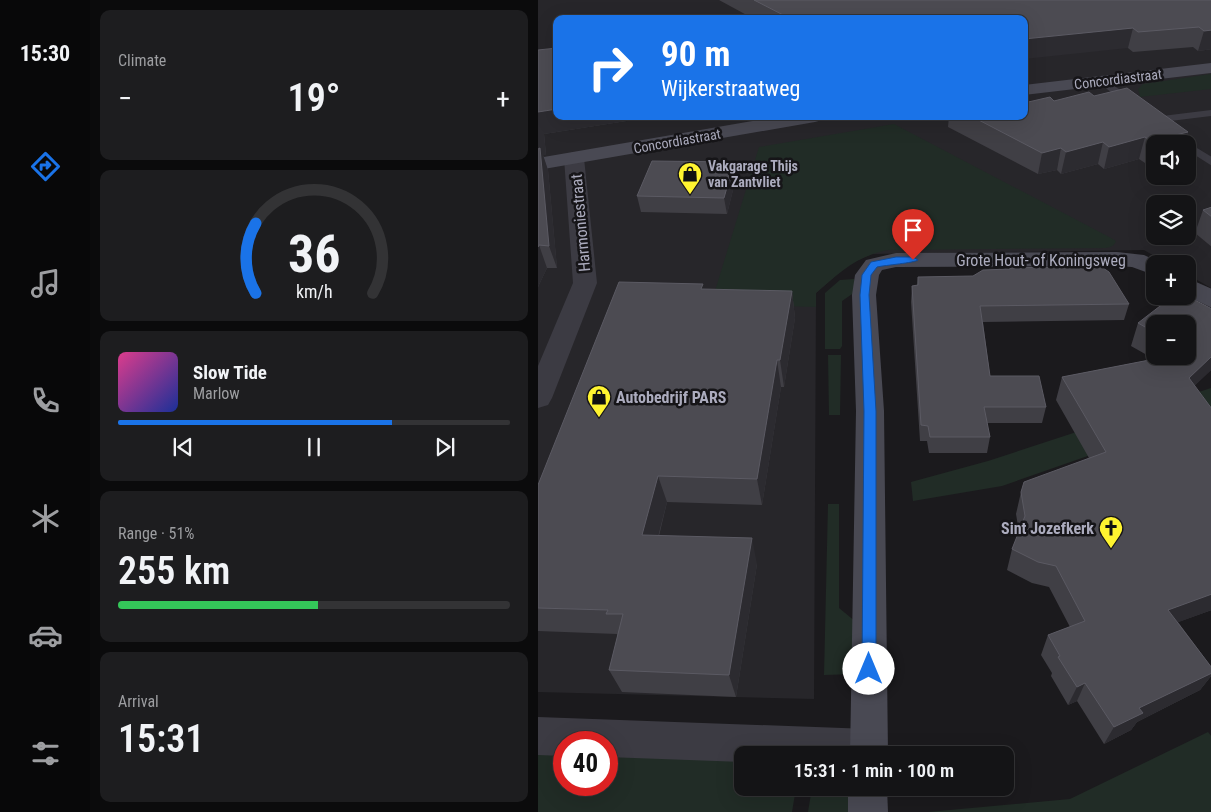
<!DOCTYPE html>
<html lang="en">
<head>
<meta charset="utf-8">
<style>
  :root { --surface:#141416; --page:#1d1d1f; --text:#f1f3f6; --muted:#9d9ea1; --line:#333335; --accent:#1a73e8 }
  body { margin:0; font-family:"Roboto Condensed",sans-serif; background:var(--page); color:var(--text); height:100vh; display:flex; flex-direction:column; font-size:19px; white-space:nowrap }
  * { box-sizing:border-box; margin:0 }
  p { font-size:16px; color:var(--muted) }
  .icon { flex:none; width:28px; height:28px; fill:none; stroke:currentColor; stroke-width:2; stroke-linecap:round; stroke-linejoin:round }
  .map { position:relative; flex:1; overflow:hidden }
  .side { display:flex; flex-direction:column; gap:10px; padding:10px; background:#0b0b0c; width:448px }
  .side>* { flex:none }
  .top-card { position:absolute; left:15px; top:15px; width:475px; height:105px; border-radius:10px; box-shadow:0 5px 20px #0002,0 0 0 1px var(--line); background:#1a73e8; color:#fff; overflow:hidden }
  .buttons { position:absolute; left:608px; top:135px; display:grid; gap:10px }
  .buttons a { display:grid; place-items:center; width:50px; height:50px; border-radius:10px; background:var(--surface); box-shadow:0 5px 20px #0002,0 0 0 1px var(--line); font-size:25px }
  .speed { position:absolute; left:15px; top:731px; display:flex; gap:10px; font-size:25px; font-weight:700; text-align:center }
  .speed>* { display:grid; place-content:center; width:65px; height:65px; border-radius:50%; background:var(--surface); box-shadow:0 5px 20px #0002,0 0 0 1px var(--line); line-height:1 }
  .speed .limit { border:8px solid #d22; background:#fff; color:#111 }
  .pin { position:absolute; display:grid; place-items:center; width:42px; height:42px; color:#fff; margin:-51px -21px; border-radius:50% 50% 50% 0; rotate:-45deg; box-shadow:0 0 5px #0007 }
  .pin .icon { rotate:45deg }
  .me { position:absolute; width:55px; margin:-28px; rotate:0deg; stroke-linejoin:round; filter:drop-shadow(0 0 4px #0008) }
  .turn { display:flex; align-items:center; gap:18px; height:105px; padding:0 25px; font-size:22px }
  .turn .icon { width:65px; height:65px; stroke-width:2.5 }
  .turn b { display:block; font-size:35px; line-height:42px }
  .big { font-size:38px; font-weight:600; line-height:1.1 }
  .side .card { flex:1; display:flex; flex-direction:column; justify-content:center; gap:8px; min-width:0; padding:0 18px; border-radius:10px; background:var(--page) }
  .side .dial { align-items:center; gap:0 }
  .dial svg { height:130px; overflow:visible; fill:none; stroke:var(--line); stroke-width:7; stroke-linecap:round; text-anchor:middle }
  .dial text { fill:var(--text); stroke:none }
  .song { display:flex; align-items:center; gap:15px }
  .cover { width:60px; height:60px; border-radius:8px; background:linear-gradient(135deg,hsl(330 70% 55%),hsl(230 70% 35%)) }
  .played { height:5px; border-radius:2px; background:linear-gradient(90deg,var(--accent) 70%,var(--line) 70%) }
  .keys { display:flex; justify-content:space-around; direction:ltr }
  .heat { display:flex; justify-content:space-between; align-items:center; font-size:28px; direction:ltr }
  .charge { height:8px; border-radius:4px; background:linear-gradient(90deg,#34c759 51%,var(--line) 0) }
  .trip { position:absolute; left:196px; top:746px; width:280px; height:50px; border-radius:10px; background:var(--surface); box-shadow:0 5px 20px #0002,0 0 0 1px var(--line); font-weight:600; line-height:50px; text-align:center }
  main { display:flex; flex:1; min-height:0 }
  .dock { display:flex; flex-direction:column; width:90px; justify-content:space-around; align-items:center; background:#080809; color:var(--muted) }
  .dock .icon { width:35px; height:35px }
  .dock .on { color:var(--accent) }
  .dock b { font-size:22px; color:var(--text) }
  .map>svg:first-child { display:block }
  .built { fill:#27262a; fill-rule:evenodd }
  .green { fill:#212c26 }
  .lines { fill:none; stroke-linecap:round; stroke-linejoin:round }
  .lane { fill:#3c3b43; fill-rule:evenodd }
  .street { fill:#3c3b43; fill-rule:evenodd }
  .secondary { fill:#494953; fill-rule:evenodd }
  .wall { fill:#403f45; fill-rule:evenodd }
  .shaded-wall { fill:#2c2b30 }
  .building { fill:#4c4b52; stroke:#5b5a63 }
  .route { fill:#1a73e8; stroke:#114b97 }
  .labels { text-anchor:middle; stroke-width:5; stroke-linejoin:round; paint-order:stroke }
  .far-street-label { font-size:14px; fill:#acacbe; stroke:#161518 }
  .far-poi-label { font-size:14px; font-weight:bold; fill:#acacbe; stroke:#161518; text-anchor:start }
  .street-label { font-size:16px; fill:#acacbe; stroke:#161518 }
  .poi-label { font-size:16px; font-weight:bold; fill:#acacbe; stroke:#161518; text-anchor:start }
</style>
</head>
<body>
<main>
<nav class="dock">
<b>15:30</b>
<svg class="icon on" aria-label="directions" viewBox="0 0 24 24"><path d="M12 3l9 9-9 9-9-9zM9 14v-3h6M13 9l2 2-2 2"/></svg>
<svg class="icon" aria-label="music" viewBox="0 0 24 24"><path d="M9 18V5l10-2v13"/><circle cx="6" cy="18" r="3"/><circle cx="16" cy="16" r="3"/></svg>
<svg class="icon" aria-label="phone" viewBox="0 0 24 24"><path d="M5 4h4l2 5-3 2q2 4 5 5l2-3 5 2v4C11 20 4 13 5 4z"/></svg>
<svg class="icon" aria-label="climate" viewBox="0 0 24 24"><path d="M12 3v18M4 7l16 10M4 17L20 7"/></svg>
<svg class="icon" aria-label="car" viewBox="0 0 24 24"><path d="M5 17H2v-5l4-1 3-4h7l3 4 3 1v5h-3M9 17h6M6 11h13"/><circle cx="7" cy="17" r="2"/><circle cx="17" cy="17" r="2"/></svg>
<svg class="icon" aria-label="filters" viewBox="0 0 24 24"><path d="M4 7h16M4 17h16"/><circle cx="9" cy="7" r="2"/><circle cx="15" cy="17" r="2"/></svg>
</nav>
<section class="side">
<div class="card"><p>Climate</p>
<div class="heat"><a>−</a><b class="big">19°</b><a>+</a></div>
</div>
<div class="card dial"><svg viewBox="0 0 100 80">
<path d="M14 69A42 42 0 1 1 86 69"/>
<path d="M14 69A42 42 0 0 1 14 26" stroke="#1a73e8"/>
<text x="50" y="56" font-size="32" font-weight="700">36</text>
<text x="50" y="72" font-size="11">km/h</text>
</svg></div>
<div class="card">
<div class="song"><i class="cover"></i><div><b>Slow Tide</b><p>Marlow</p></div></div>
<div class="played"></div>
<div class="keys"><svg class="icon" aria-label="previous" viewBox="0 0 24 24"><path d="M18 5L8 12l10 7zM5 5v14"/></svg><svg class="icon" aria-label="pause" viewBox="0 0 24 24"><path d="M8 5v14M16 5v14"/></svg><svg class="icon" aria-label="next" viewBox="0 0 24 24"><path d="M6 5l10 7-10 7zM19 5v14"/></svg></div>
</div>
<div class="card"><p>Range · 51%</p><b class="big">255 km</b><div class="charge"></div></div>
<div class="card"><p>Arrival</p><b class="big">15:31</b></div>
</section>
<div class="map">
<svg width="674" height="812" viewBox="0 0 674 812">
  <rect width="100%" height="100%" fill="#1b1a1d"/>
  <path class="built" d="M 0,0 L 673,0 L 673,288 L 649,274 L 649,264 L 630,264 L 606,250 L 334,254 L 311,264 L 278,293 L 276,699 L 0,692 ZM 19,19 L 486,19 L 486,116 L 19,116 ZM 616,144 L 649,144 L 649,176 L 616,176 ZM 616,204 L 649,204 L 649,236 L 616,236 Z"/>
  <g class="green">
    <path d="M 673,74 L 673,89 L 602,97 L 600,89 L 605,84 Z"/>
    <path d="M 356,124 L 573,238 L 578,241 C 576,246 573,247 568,248 L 350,250 C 316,257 303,272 278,293 L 278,307 L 173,304 L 221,147 Z"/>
    <path d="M 316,279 L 317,292 L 304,301 L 304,346 L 302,349 L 287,349 L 287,293 L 302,280 Z"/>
    <path d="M 290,355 L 303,355 L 302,415 L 291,415 Z"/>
    <path d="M 673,388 L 673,413 L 464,486 L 375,501 L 373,482 L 450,461 Z"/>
    <path d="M 290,504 L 301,504 L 301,608 L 318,622 L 318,674 L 286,675 Z"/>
    <path d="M 670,732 L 674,737 L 673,812 L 390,812 L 532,799 Z"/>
    <path d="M 0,754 L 26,755 L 26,785 L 69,785 L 69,756 L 205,760 L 205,788 L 258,788 L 254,812 L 0,812 Z"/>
    <path d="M 274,788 L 317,788 L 319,812 L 270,812 Z"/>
  </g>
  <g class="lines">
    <g class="lane">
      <path d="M 565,78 L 598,101 L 599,103 L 598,105 L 590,105 L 561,83 L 560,81 L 561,79 Z"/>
      <path d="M 674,110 L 674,116 L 616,123 L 610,120 L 616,117 Z"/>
      <path d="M 649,142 L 674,157 L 674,166 L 649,150 L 649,144 L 644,144 Z"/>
    </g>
    <g class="street">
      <path d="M 36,152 L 43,154 L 46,158 L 59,283 L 14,398 L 10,405 L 0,408 L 0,366 L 35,283 L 26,158 L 29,154 Z"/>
      <path d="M 0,717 L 331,729 L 344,735 L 350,748 L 347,755 L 205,755 L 205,762 L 69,757 L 69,742 L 26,742 L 26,756 L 0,755 Z"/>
    </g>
    <g class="secondary">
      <path d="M 674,63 L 674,73 L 486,95 L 486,85 Z"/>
      <path d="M 243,116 L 286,116 L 284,120 L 277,122 L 0,170 L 0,158 Z"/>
      <path d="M 579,252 L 606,255 L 625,264 L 616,264 L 616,275 L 594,267 L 579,266 L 358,267 L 344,270 L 341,275 L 338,295 L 346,411 L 350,755 L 312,755 L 318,411 L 314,295 L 317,275 L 328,260 L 358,253 Z"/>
      <path d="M 649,278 L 674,289 L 674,308 L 649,296 Z"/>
      <path d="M 310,788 L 349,788 L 350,812 L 310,812 Z"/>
    </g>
  </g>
  <g class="wall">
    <path d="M 181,0 L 674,0 L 674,49 L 660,51 L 655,47 L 595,52 L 590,48 L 486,19 L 216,19 Z"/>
    <path d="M 0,50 L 19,116 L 120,116 L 6,134 L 8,155 L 5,155 L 10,170 L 19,268 L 9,268 L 0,287 Z"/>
    <path d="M 556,96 L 650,132 L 646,144 L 616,144 L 616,160 L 607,163 L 601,159 L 566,169 L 560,164 L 523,174 L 519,170 L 500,174 L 410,127 L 411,116 L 486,116 L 516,101 Z"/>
    <path d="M 196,162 L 198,178 L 189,214 L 103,212 L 99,196 Z"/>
    <path d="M 674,207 L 674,247 L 657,233 L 665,210 Z"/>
    <path d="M 380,277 L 591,304 L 586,320 L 445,322 L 452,376 L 508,407 L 504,423 L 449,423 L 452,437 L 449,453 L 391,453 L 389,441 L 382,441 L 373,302 L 374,286 L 379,286 Z"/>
    <path d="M 166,290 L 254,291 L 257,318 L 246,387 L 243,387 L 224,505 L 129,502 L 121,536 L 219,564 L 198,697 L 84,692 L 71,670 L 80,636 L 79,634 L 0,631 L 0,485 Z"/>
    <path d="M 674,309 L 674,369 L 656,386 L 674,409 L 674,610 L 640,622 L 674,668 L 674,675 L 662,690 L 599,722 L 593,730 L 566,744 L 539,701 L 530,705 L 513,676 L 514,673 L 503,655 L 510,635 L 532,627 L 511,587 L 494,583 L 469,570 L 474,549 L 481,532 L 478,514 L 483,492 L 551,458 L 518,400 L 524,377 L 616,359 L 593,346 L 600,323 ZM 616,324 L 649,324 L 649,356 L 616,356 Z"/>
  </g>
  <g class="shaded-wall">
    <path d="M 595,28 L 590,48 L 486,59 L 486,39 Z"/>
    <path d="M 674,30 L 674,49 L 660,51 L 666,31 Z"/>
    <path d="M 19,109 L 19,116 L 120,116 L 6,134 L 8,155 L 5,155 L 10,170 L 19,268 L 11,246 L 0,156 L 0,112 Z"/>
    <path d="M 650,132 L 646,144 L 616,144 L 616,160 L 607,163 L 613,141 Z"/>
    <path d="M 607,137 L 601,159 L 566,169 L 571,147 Z"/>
    <path d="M 565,142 L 560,164 L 523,174 L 528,152 Z"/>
    <path d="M 523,148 L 519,170 L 500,174 L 504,153 Z"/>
    <path d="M 196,162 L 198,178 L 189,214 L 186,198 Z"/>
    <path d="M 1,245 L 9,268 L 0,287 L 0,247 Z"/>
    <path d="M 254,291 L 257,318 L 246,387 L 242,360 Z"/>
    <path d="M 674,356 L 674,369 L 641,401 L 651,378 Z"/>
    <path d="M 239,360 L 243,387 L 224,505 L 219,479 Z"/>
    <path d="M 120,476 L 129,502 L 114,560 L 104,535 Z"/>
    <path d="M 214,538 L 219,564 L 198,697 L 191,675 Z"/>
    <path d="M 674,594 L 674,610 L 619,630 L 630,610 Z"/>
    <path d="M 674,673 L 674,675 L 662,690 L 599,722 L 593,730 L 566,744 L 576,727 L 601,708 Z"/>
    <path d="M 547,683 L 539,701 L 530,705 L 539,687 Z"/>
  </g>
  <g class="building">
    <path d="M 216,0 L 674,0 L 674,30 L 666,31 L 661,27 L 600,32 L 595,28 L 486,39 L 486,19 L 253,19 Z"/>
    <path d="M 19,48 L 19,109 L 0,112 L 0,50 Z"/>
    <path d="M 589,88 L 650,132 L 613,141 L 607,137 L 571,147 L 565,142 L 528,152 L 523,148 L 504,153 L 433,116 L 486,116 L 486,103 L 512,97 L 516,101 L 551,92 L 556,96 Z"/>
    <path d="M 2,148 L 11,246 L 1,245 L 0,247 L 0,149 Z"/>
    <path d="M 114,161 L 196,162 L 186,198 L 99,196 Z"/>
    <path d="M 674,207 L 674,217 L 665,210 Z"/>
    <path d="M 562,266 L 571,272 L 591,304 L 442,306 L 452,376 L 501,376 L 508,407 L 446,407 L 452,437 L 392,437 L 390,426 L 383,425 L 374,286 L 380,285 L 380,277 L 435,276 L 445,270 L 472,269 L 472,268 Z"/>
    <path d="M 81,282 L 165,284 L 163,289 L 254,291 L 242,360 L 239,360 L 219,479 L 120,476 L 104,535 L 214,538 L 191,675 L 71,670 L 85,614 L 68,614 L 70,610 L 0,608 L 0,485 Z"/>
    <path d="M 635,296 L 649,296 L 674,309 L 674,356 L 651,378 L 674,409 L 674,594 L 630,610 L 674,668 L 674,673 L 601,708 L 605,713 L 576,727 L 547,683 L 539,687 L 520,657 L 522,656 L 510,635 L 547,621 L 518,566 L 500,562 L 474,549 L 487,516 L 483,492 L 486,482 L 568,452 L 524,377 L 632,356 L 649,356 L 649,353 L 653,352 L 649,350 L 649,324 L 616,324 L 616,332 L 600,323 Z"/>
  </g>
  <path class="route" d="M 358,257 L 375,257 L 380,260 C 376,263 348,265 339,267 L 333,275 L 331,295 L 338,411 L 338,669 L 336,674 L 331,676 L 326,674 L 324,669 L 326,411 L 322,295 L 324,275 L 333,262 Z"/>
  <defs>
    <g id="shop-pin" transform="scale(1.25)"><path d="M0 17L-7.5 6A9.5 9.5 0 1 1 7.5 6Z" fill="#fff430" stroke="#161518"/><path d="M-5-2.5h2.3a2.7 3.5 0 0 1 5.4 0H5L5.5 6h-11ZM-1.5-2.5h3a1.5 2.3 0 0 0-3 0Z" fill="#111"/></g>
    <g id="church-pin" transform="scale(1.25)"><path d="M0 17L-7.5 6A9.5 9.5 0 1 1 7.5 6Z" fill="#fff430" stroke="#161518"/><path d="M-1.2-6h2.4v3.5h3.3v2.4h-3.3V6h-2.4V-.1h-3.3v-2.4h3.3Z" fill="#111"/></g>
  </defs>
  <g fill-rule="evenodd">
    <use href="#shop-pin" x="152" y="174"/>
    <use href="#shop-pin" x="61" y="397"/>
    <use href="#church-pin" x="573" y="528"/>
  </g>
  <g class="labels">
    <g class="far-street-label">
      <text transform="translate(580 79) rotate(-7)" y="5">Concordiastraat</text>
      <text transform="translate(139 141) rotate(-10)" y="5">Concordiastraat</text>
    </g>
    <g class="far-poi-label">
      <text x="170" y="171">Vakgarage Thijs<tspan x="170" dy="16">van Zantvliet</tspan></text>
    </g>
    <g class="street-label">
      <text transform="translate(42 223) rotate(-95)" y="6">Harmoniestraat</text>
      <text x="503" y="266">Grote Hout- of Koningsweg</text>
    </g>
    <g class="poi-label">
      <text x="78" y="403">Autobedrijf PARS</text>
      <text x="556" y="534" text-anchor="end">Sint Jozefkerk</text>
    </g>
  </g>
</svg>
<div class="buttons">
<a><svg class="icon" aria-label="sound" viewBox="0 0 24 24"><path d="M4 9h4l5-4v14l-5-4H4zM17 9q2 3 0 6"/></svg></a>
<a><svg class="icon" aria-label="layers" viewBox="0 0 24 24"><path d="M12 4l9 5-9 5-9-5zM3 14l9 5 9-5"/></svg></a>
<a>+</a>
<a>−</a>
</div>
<div class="speed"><div class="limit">40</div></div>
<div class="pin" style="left:375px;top:260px;background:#d93025"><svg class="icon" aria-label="arrive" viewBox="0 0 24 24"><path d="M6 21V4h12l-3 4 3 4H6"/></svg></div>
<svg class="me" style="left:331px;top:669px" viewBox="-20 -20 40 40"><circle r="19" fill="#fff"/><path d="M0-13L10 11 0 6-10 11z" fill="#1a73e8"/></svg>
<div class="trip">15:31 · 1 min · 100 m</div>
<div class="top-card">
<div class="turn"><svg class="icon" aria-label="right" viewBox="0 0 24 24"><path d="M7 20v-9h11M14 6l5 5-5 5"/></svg><div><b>90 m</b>Wijkerstraatweg</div></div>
</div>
</div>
</main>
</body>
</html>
